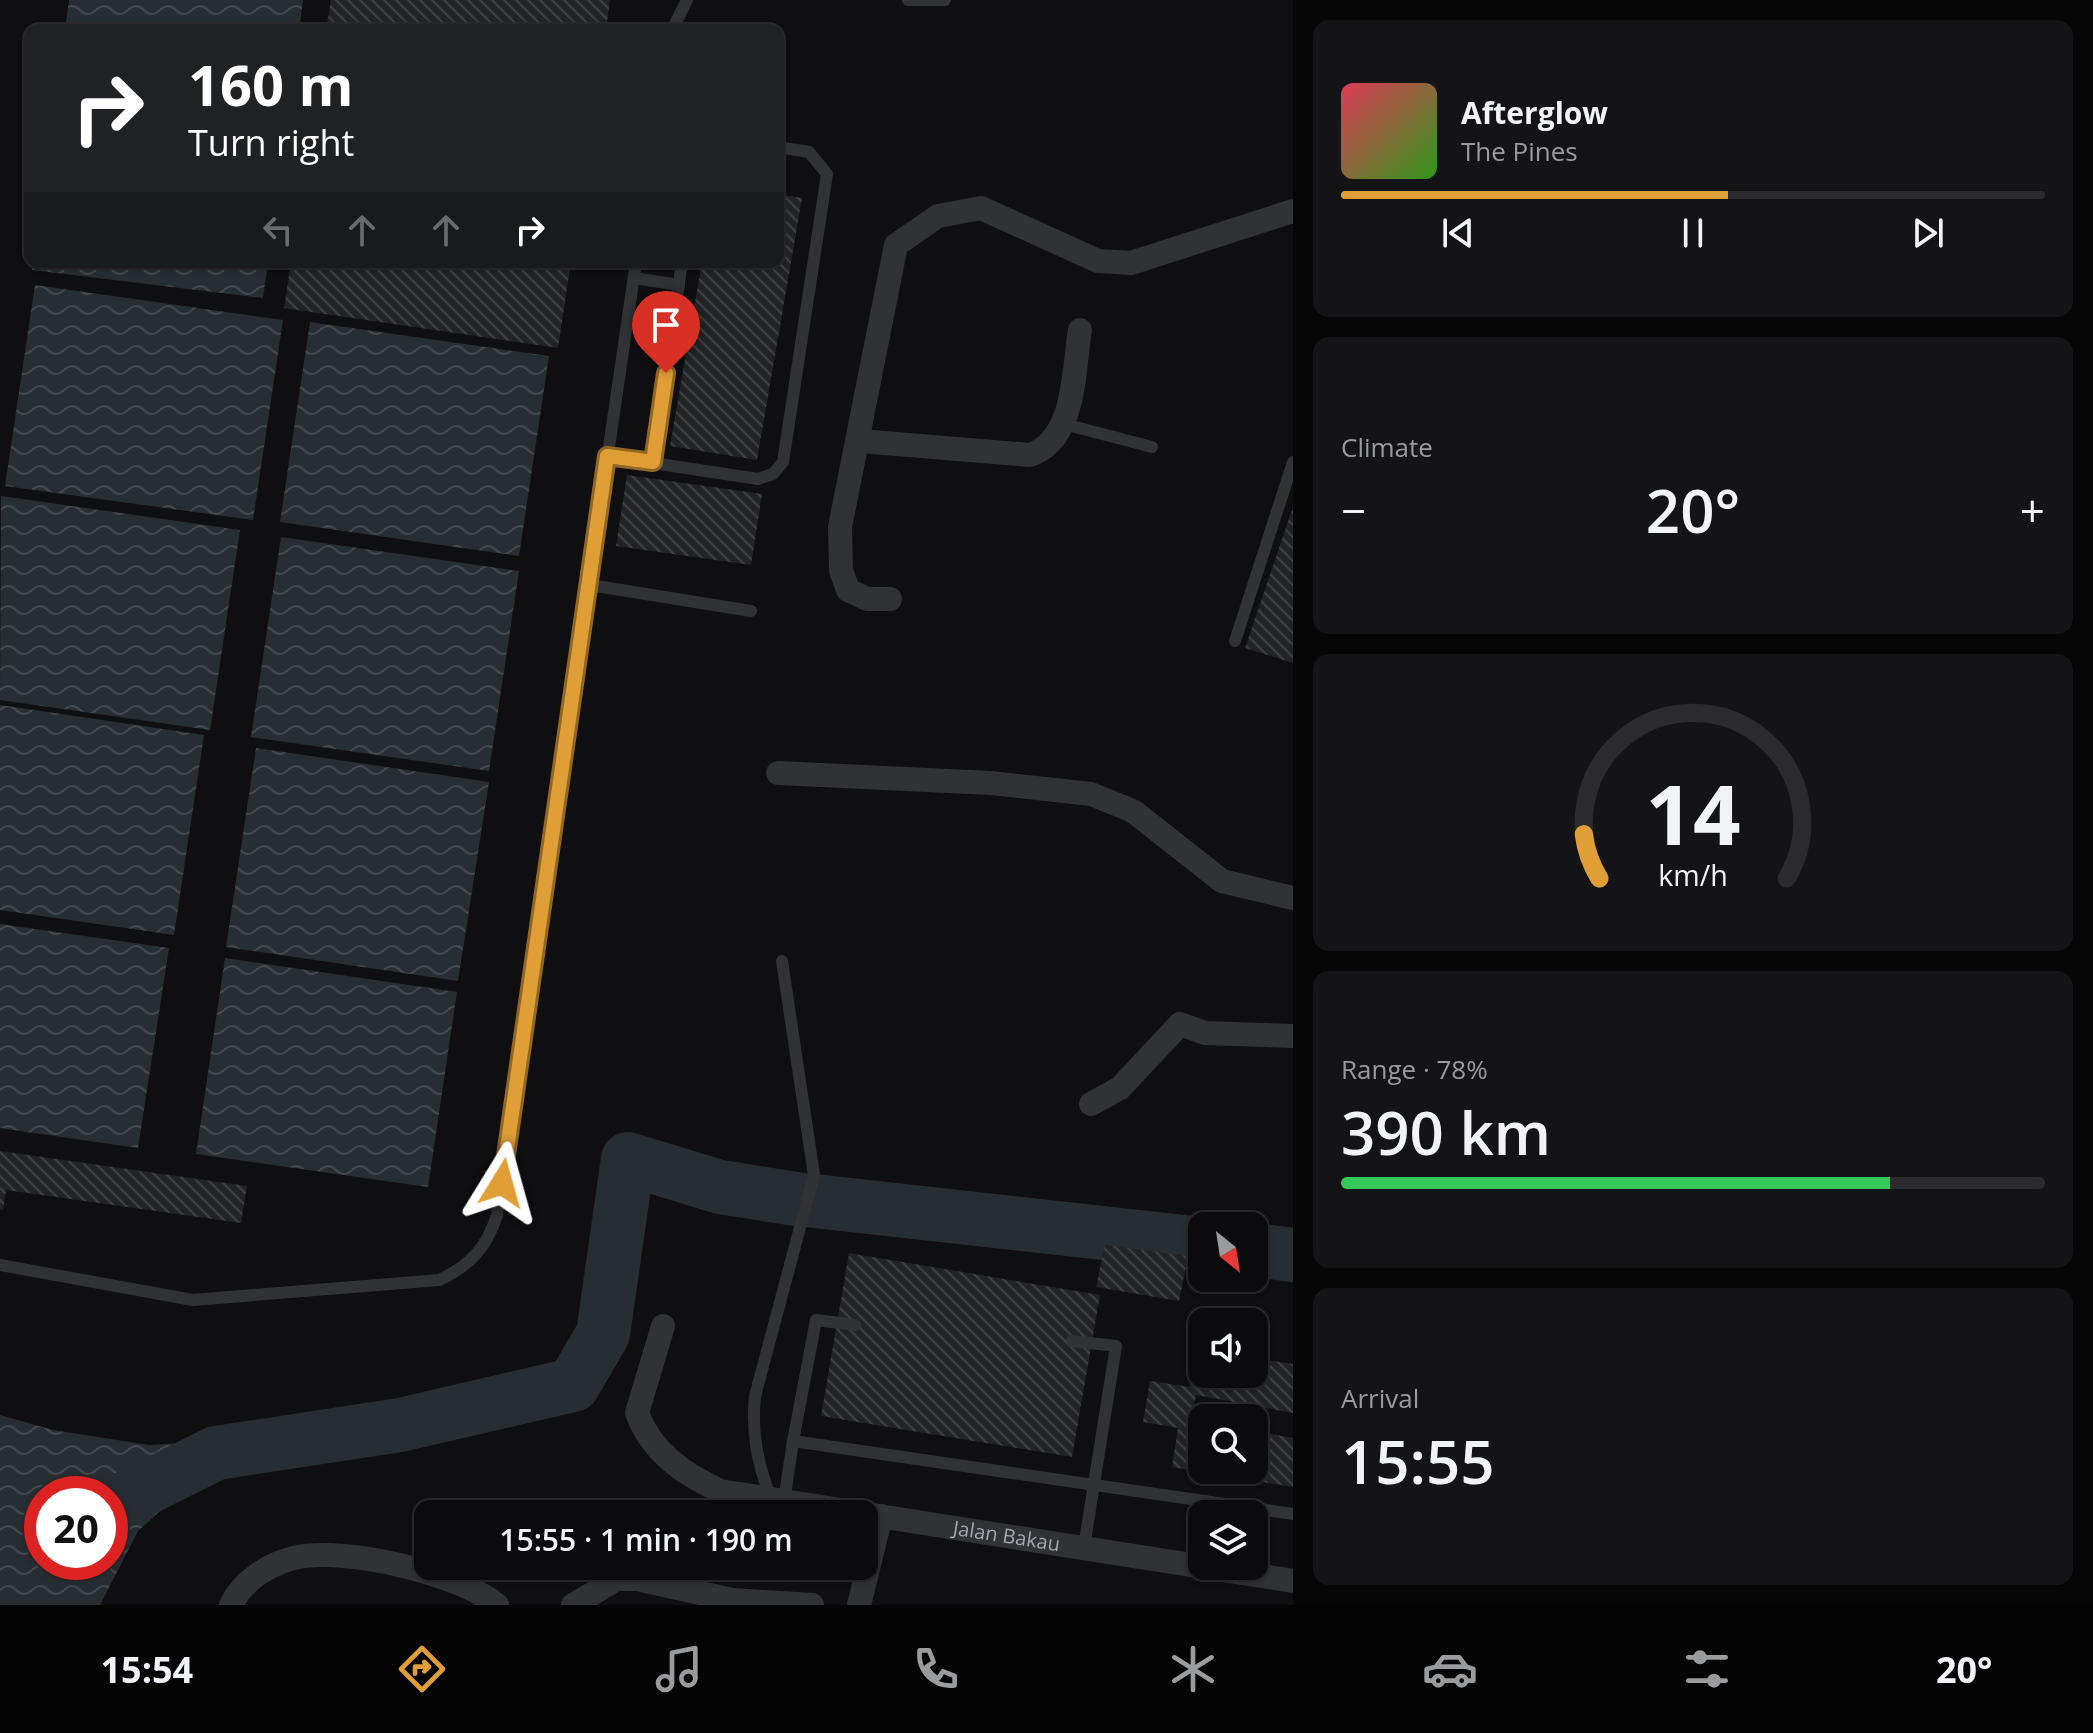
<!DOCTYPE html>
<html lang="en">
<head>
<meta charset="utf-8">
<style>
  :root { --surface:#0b0b0d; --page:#141416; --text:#f1f3f6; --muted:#9a9b9d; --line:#2b2b2e; --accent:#e09e37 }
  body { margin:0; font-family:"Open Sans",sans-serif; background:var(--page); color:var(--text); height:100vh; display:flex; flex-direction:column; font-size:30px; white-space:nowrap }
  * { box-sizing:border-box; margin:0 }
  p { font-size:26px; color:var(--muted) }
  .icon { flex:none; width:44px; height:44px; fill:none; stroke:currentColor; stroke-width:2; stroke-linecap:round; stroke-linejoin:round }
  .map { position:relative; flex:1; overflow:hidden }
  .details { display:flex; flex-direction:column; gap:20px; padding:20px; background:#060607; width:800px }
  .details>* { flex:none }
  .banner { position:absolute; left:24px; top:24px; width:760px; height:244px; border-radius:16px; box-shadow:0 2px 6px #0004,0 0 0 2px var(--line); background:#202124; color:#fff; overflow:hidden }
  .needle { width:52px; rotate:150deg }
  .tools { position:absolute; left:1188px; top:1212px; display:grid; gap:16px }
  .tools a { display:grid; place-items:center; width:80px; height:80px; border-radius:16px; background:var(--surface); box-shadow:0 2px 6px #0004,0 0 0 2px var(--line); font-size:40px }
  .speed { position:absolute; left:24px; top:1476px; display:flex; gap:16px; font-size:40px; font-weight:700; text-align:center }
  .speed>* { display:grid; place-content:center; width:104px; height:104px; border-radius:50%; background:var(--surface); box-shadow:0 2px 6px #0004,0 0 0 2px var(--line); line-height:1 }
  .speed .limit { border:12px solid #d22; background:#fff; color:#111 }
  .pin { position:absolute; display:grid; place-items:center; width:68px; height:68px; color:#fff; margin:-82px -34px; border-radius:50% 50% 50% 0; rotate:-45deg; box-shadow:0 0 8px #0007 }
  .pin .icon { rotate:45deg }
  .me { position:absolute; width:88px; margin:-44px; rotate:8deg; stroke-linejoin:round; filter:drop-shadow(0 0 6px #0008) }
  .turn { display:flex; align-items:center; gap:28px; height:168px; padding:0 32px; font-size:36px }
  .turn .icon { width:104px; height:104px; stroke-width:2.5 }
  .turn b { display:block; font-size:56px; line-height:68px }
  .lanes { display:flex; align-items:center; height:76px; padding:0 32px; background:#0003; justify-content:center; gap:40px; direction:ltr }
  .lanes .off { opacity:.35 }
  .big { font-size:60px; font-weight:600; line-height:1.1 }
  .details .card { flex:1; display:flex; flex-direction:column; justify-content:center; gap:12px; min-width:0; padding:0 28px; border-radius:16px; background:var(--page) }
  .details .dial { align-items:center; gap:0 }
  .dial svg { height:208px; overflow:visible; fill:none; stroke:var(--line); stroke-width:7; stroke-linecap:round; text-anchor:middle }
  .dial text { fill:var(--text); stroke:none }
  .song { display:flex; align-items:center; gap:24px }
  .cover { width:96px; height:96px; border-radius:12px; background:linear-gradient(135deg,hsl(350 70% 55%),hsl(110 70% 35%)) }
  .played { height:8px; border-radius:4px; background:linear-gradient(90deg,var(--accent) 55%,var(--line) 55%) }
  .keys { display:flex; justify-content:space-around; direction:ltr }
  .heat { display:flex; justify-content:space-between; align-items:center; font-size:44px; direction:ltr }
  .charge { height:12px; border-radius:6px; background:linear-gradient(90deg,#34c759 78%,var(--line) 0) }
  .trip { position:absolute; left:414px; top:1500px; width:464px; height:80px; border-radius:16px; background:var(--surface); box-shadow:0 2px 6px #0004,0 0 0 2px var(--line); font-weight:600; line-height:80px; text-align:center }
  .menu { display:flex; height:128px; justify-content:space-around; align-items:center; background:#040405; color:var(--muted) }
  .menu .icon { width:56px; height:56px }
  .menu .current { color:var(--accent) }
  .menu b { font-size:36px; color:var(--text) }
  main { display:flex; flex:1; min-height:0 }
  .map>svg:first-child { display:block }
  .water { fill:url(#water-waves); fill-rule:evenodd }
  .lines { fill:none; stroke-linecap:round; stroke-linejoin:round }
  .river { stroke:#272e33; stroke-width:54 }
  .building { fill:url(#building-back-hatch) }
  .lane { stroke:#313235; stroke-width:12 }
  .street { stroke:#313235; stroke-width:24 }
  .route-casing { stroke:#926724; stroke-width:20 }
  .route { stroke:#e09e37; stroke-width:14 }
  .labels { text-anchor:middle; stroke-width:8; stroke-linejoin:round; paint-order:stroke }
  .street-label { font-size:20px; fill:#a2a7b0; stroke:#0a0a0b }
</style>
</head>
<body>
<main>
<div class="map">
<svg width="1293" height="1605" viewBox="0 0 1293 1605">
  <defs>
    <pattern id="water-waves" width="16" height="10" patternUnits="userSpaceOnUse" patternTransform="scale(2)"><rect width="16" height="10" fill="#272e33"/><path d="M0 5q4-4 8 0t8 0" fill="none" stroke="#43494e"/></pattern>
    <pattern id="building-back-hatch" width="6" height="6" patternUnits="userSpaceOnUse" patternTransform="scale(2)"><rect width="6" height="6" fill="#222324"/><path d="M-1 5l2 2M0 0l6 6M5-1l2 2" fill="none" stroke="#3f4041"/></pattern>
  </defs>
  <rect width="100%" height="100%" fill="#0f0f11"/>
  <g class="water">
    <path d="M 69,0 L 303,0 L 299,30 L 65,30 Z"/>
    <path d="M 33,262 L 268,262 L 263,298 L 32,270 Z"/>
    <path d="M 35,285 L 283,320 L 253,520 L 5,486 Z"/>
    <path d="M 310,322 L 549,356 L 519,556 L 280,522 Z"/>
    <path d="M 1,496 L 240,530 L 210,730 L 0,700 Z"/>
    <path d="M 281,537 L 519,571 L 489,771 L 251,737 Z"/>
    <path d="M 0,705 L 204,735 L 174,935 L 0,910 Z"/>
    <path d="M 256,748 L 489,782 L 458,981 L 226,947 Z"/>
    <path d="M 0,924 L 169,948 L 138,1148 L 0,1128 Z"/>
    <path d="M 225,958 L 457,992 L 428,1187 L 196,1154 Z"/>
    <path d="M 0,1415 L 53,1430 L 149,1445 L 213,1441 L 216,1453 L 211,1466 L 138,1531 L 100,1605 L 0,1605 ZM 110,1494 L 110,1562 L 42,1562 L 42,1494 Z"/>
  </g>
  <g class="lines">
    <g class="river">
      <path d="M 1254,1250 L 1293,1255"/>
      <path d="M 110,1506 L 216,1453 L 400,1425 L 573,1385 L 603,1334 L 628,1159 L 720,1187 L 796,1199 L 1202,1244"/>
    </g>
  </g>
  <g class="building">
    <path d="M 331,0 L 610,0 L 606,30 L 326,30 Z"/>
    <path d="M 778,194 L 802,198 L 757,460 L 670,446 L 702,262 L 778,262 Z"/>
    <path d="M 291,262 L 571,262 L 558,348 L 284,308 Z"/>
    <path d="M 627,475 L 762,494 L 751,565 L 616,546 Z"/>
    <path d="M 1293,507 L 1293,663 L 1245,648 Z"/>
    <path d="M 0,1151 L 247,1186 L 241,1223 L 6,1190 L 3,1210 L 0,1209 Z"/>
    <path d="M 1105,1245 L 1188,1256 L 1179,1301 L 1096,1287 Z"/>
    <path d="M 849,1253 L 1100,1295 L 1072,1457 L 821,1416 Z"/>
    <path d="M 1196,1348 L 1202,1349 L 1202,1374 L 1254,1374 L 1254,1358 L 1293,1364 L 1293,1413 L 1196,1395 L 1191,1420 L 1202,1422 L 1202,1470 L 1254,1470 L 1254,1431 L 1293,1438 L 1293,1487 L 1172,1467 L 1178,1428 L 1143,1422 L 1150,1381 L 1190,1387 Z"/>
  </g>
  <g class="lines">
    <g class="lane">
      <path d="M 908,0 L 945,0"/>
      <path d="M 672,30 L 687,0"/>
      <path d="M 634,278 L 679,285"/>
      <path d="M 1064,424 L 1152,447"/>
      <path d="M 607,456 L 758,479 L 773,474 L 783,462 L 827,174 L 809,152 L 778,147"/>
      <path d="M 653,462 L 682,262"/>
      <path d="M 590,585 L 751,611"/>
      <path d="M 1235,641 L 1293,462"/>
      <path d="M 0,1265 L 193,1300 L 439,1280 C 470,1266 487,1247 497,1215 L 636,262"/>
      <path d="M 855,1325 L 816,1320 L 793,1441 L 1293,1514"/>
      <path d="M 1072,1341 L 1116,1346 L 1084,1547"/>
      <path d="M 771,1499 C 758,1464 751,1434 755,1396 L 814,1175 L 782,961"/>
      <path d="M 784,1501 L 793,1441"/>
    </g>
    <g class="street">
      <path d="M 860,441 L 1030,455 C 1076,439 1073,372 1080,330"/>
      <path d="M 890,599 L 867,599 L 848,590 L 841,570 L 840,527 L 896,245 L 938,216 L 981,208 L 1098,261 L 1131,263 L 1293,211"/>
      <path d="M 778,773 L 991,783 L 1091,794 L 1133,811 L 1222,881 L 1293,898"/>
      <path d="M 1091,1104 L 1120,1088 L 1180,1024 L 1205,1033 L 1293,1036"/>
      <path id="s1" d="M 663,1326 L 637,1413 C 652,1453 684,1474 720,1491 L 1293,1581"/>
      <path d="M 231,1605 C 242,1581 269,1564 294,1558 C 342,1546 459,1573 497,1605"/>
      <path d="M 573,1605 L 617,1579 L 637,1579 L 732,1600 L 812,1605"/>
      <path d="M 859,1605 L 881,1516"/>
    </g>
  </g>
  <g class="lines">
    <g class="route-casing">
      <path id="route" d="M 502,1183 L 607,456 L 653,462 L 666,373"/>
    </g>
    <use href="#route" class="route"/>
  </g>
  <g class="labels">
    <g class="street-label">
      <text dy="7" stroke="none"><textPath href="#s1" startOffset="498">Jalan Bakau</textPath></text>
    </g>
  </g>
</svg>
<div class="tools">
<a><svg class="needle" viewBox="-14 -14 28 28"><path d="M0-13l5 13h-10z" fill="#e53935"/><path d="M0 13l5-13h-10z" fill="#9a9b9d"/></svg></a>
<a><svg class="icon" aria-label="sound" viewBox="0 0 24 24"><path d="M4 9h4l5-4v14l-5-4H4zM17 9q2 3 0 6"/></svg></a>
<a><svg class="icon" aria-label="search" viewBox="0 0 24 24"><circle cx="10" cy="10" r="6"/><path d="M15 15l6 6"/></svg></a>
<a><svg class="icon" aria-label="layers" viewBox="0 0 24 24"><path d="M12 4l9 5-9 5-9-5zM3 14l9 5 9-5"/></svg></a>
</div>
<div class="speed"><div class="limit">20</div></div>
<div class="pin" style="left:666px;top:373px;background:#d93025"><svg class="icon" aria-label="arrive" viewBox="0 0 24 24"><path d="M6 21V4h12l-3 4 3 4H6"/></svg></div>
<svg class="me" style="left:502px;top:1183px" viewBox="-20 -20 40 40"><path d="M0-17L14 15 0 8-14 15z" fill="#e09e37" stroke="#fff" stroke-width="4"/></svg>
<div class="trip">15:55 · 1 min · 190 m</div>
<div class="banner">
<div class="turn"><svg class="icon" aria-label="right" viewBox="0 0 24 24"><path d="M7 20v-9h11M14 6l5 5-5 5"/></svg><div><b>160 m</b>Turn right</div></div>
<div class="lanes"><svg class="icon off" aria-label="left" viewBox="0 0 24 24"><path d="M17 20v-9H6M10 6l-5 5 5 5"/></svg><svg class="icon off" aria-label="ahead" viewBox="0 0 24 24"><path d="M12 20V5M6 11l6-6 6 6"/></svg><svg class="icon off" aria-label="ahead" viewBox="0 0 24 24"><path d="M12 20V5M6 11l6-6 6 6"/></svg><svg class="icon" aria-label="right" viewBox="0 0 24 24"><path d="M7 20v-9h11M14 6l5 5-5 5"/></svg></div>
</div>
</div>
<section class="details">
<div class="card">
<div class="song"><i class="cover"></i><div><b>Afterglow</b><p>The Pines</p></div></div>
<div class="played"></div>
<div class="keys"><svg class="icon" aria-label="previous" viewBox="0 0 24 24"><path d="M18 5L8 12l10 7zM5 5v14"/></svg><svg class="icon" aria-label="pause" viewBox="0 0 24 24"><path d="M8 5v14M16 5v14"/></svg><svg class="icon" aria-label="next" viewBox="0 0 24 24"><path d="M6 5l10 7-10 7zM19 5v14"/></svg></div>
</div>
<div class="card"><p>Climate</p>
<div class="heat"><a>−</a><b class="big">20°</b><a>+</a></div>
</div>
<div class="card dial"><svg viewBox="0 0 100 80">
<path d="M14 69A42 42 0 1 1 86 69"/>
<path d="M14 69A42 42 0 0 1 8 52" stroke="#e09e37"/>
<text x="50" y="56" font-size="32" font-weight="700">14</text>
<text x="50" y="72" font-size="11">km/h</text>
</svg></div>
<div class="card"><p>Range · 78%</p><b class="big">390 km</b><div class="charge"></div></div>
<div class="card"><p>Arrival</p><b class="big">15:55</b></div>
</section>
</main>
<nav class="menu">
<b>15:54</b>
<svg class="icon current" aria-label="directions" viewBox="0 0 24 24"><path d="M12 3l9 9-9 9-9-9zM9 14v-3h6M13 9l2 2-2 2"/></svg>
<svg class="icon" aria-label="music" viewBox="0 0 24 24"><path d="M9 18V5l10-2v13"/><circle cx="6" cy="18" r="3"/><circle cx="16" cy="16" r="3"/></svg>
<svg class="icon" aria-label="phone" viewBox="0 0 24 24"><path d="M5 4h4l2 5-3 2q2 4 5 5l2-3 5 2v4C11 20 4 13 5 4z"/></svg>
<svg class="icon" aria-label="climate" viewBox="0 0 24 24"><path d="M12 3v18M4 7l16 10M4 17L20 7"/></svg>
<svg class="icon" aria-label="car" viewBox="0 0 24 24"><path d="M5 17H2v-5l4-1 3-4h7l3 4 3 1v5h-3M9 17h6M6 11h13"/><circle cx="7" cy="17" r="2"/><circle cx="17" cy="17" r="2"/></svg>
<svg class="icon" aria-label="filters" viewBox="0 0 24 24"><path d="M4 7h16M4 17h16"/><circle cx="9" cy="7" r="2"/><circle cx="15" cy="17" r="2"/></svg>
<b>20°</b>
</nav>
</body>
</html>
